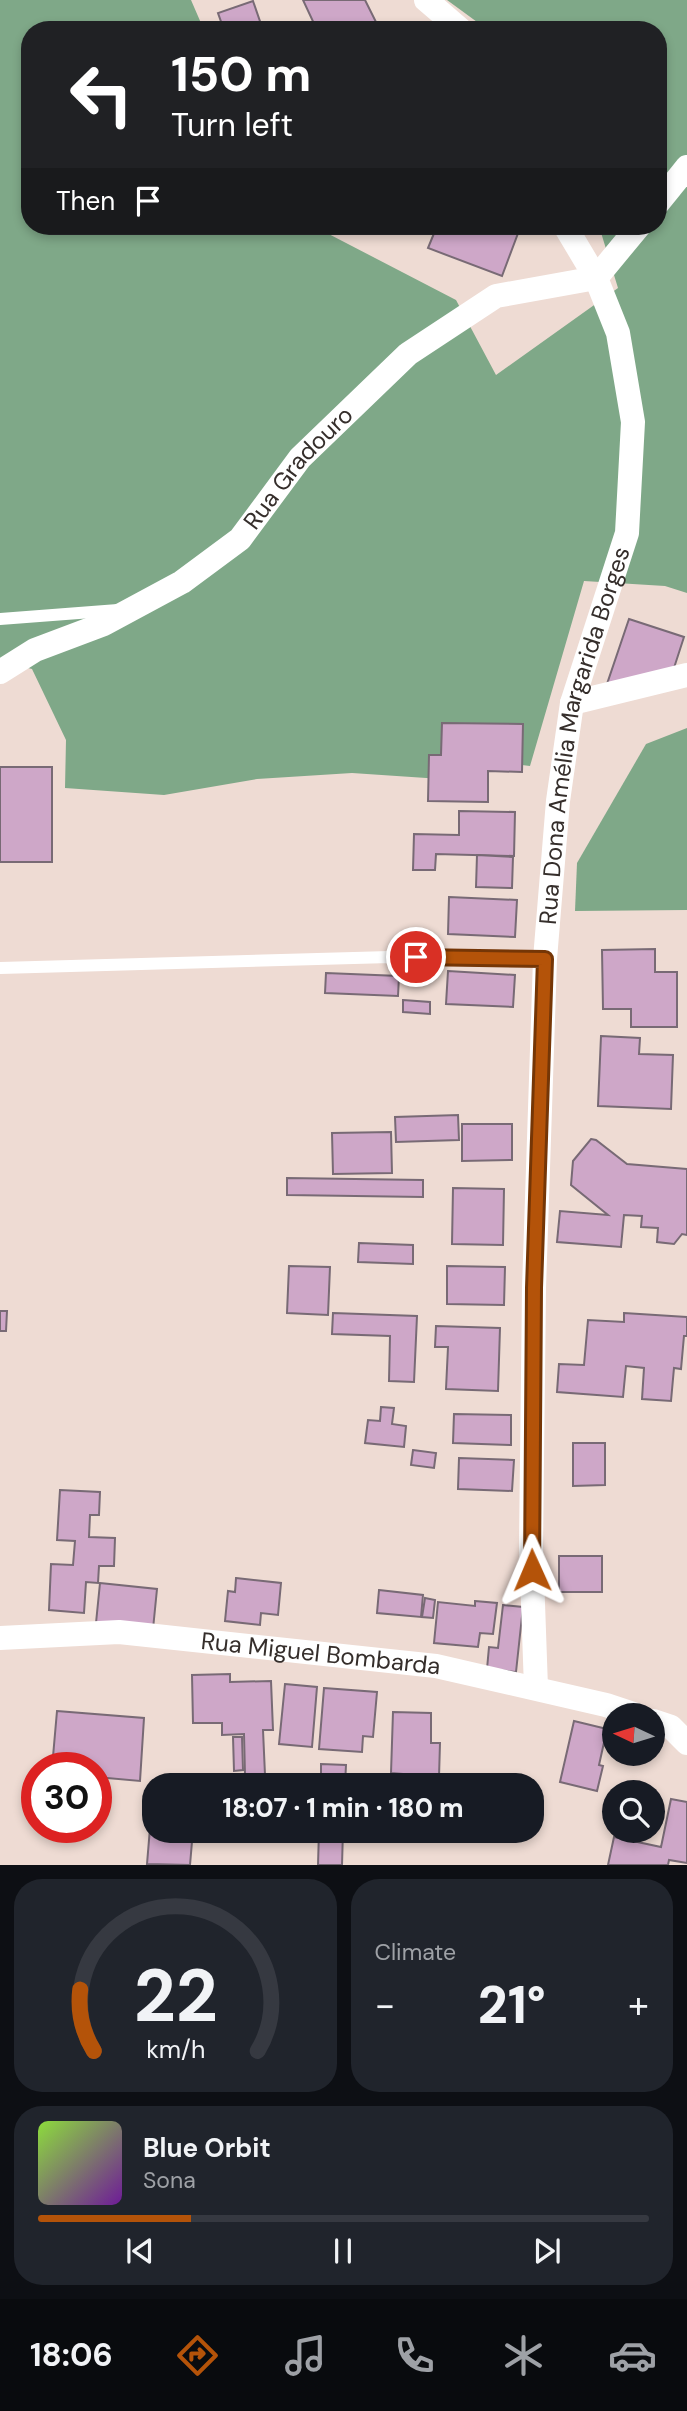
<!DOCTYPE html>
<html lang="en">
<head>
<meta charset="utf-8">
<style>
  :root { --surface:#171b24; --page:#20242c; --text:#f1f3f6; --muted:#9ea1a6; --line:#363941; --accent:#b45309 }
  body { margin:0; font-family:"DM Sans",sans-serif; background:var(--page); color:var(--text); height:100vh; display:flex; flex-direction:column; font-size:26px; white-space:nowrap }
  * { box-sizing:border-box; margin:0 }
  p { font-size:23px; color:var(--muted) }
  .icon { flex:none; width:38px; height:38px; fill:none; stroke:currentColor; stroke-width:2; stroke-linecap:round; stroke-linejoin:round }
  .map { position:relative; height:1865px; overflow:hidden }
  .side { display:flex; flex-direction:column; gap:14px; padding:14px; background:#0d0f14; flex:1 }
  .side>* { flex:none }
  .banner { position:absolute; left:21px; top:21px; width:646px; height:214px; border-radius:28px; box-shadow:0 4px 10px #0003; background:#202124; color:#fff; overflow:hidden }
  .needle { width:46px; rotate:274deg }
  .fabs { position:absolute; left:602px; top:1703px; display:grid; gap:14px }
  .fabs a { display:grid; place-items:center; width:63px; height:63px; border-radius:50%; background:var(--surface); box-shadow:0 4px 10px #0003; font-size:35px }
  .speed { position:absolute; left:21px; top:1752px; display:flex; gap:14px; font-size:35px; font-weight:700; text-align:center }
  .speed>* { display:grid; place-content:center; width:91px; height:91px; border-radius:50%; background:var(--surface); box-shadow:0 4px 10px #0003; line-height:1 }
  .speed .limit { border:10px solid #d22; background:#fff; color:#111 }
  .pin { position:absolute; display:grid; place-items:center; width:60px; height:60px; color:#fff; margin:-30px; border:4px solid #fff; border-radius:50%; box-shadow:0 2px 7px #0007 }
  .me { position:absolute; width:77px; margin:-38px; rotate:359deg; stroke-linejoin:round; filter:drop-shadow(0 0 5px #0008) }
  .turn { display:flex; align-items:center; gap:24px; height:147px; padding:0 35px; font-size:32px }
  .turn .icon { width:91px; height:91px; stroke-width:2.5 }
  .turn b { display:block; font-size:49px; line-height:60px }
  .then { display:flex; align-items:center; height:66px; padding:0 35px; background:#0003; gap:14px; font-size:26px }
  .big { font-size:52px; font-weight:800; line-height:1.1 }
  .side .card { flex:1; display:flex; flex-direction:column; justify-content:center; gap:10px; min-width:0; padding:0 24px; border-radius:28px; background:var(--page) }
  .side .dial { align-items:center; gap:0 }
  .dial svg { height:182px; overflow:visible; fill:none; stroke:var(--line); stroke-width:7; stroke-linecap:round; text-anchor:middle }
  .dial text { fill:var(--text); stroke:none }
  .song { display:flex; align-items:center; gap:21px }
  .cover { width:84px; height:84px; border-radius:10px; background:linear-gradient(135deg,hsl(90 70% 55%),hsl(280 70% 35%)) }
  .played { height:7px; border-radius:4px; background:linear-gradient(90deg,var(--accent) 25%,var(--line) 25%) }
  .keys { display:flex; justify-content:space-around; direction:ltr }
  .heat { display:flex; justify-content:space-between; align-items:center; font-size:38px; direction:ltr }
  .side .tiles { flex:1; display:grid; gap:14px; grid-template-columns:1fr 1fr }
  .card:last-child { grid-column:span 2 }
  .trip { position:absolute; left:142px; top:1773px; width:402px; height:70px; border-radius:28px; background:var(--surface); box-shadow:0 4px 10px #0003; font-weight:800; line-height:70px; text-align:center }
  .tabs { display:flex; height:112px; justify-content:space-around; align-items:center; background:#090b0e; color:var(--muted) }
  .tabs .icon { width:49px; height:49px }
  .tabs .on { color:var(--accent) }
  .tabs b { font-size:32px; color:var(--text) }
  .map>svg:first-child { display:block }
  .forest { fill:#7fa888 }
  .building { fill:#cea7c8; stroke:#786a75; stroke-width:2 }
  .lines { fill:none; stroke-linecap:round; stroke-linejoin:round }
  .service { stroke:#fff; stroke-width:12 }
  .minor { stroke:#fff; stroke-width:24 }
  .route-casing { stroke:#753606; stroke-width:18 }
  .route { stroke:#b45309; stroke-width:12 }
  .labels { text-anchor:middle; stroke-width:5; stroke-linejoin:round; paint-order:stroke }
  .street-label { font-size:24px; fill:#352e2b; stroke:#fff }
</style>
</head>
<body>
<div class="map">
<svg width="687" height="1865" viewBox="0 0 687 1865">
  <rect width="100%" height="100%" fill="#eedbd3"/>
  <g class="forest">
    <path d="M 0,0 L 191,0 L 204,30 L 30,30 L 30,226 L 321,226 L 321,230 L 456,300 L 496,375 L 618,288 L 599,226 L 658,226 L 658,30 L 488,30 L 447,0 L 687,0 L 687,593 L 665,586 L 584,581 L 530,766 L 467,758 L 456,780 L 352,773 L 257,779 L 164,795 L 65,788 L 66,740 L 32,669 L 0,661 Z"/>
    <path d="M 687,728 L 687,910 L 575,911 L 577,863 L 646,744 Z"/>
  </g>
  <g class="building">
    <path d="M 303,0 L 365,0 L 379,28 L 375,30 L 317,30 Z"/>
    <path d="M 253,1 L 263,30 L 224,30 L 218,13 Z"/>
    <path d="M 437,226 L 513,226 L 520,228 L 502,276 L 428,248 Z"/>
    <path d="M 629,619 L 684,637 L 673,671 L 607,684 Z"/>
    <path d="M 442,723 L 523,724 L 522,772 L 488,771 L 488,802 L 428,801 L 429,755 L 441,755 Z"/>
    <rect x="0" y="767" width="52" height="95"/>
    <path d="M 459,811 L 515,812 L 514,856 L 436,854 L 435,870 L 413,870 L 414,834 L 459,835 Z"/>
    <path d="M 477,855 L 513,857 L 512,888 L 476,887 Z"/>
    <path d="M 449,897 L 517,900 L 515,937 L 448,934 Z"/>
    <path d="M 655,949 L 655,972 L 677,972 L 677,1027 L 631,1027 L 631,1009 L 603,1009 L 602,950 Z"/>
    <path d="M 448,971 L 515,975 L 513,1007 L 446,1004 Z"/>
    <path d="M 326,973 L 399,976 L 398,996 L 325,993 Z"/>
    <path d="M 403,1000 L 430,1002 L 430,1014 L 403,1012 Z"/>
    <path d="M 601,1036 L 640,1038 L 639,1054 L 673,1055 L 671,1109 L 598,1106 Z"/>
    <path d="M 458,1115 L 459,1140 L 396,1142 L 395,1117 Z"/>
    <path d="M 462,1124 L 512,1124 L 512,1160 L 462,1161 Z"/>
    <path d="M 391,1132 L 392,1173 L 333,1174 L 332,1133 Z"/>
    <path d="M 591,1139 L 596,1140 L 627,1164 L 687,1169 L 687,1235 L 682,1234 L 674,1244 L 657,1242 L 658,1228 L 641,1227 L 642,1216 L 624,1215 L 621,1247 L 557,1242 L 560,1211 L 608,1215 L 571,1185 L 573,1161 Z"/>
    <path d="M 287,1178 L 423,1180 L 423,1197 L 287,1195 Z"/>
    <path d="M 453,1188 L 504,1189 L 503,1245 L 452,1244 Z"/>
    <path d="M 359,1243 L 413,1245 L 413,1264 L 358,1262 Z"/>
    <path d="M 289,1266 L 330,1267 L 328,1315 L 287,1313 Z"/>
    <path d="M 447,1266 L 505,1267 L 504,1305 L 447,1304 Z"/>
    <path d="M 0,1311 L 7,1311 L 6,1331 L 0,1331 Z"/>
    <path d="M 333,1313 L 417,1316 L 414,1382 L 389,1381 L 390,1336 L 332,1334 Z"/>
    <path d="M 624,1313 L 687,1317 L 687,1336 L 684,1336 L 681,1369 L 674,1368 L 671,1401 L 642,1399 L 644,1368 L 626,1366 L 623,1397 L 557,1392 L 559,1364 L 584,1365 L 588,1320 L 624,1322 Z"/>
    <path d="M 436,1326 L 500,1328 L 498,1391 L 446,1389 L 448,1347 L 435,1347 Z"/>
    <path d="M 381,1407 L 394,1408 L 392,1424 L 406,1426 L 404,1447 L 365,1443 L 368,1420 L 380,1421 Z"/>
    <path d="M 454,1414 L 511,1415 L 511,1445 L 453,1443 Z"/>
    <path d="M 573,1443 L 605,1443 L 605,1485 L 573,1486 Z"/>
    <path d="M 413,1450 L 436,1453 L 434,1468 L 411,1465 Z"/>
    <path d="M 459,1458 L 514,1460 L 512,1491 L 458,1489 Z"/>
    <path d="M 60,1490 L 100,1492 L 99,1515 L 90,1515 L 89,1537 L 115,1538 L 114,1566 L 99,1566 L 98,1583 L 86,1582 L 84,1613 L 49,1610 L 51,1564 L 73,1565 L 75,1541 L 57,1540 Z"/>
    <rect x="559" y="1556" width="43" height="36"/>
    <path d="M 236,1578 L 281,1583 L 278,1615 L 261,1613 L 260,1625 L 225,1621 L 228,1591 L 235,1592 Z"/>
    <path d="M 100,1583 L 157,1589 L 153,1629 L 96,1623 Z"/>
    <path d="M 379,1590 L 423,1595 L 421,1617 L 377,1613 Z"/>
    <path d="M 425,1598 L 435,1600 L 433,1618 L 422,1617 Z"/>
    <path d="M 475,1601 L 497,1603 L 493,1634 L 480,1633 L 478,1647 L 434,1643 L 438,1602 L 475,1606 Z"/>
    <path d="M 503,1605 L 523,1607 L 516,1672 L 487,1669 L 489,1647 L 498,1648 Z"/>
    <path d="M 230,1674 L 230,1682 L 271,1681 L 273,1730 L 263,1730 L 265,1775 L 245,1775 L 244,1734 L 222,1735 L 222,1723 L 193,1723 L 192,1675 Z"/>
    <path d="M 285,1684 L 317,1687 L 312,1747 L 279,1744 Z"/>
    <path d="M 324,1688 L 377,1692 L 373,1737 L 363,1736 L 362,1752 L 319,1749 Z"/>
    <path d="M 57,1711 L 144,1718 L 140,1781 L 96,1777 L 96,1768 L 52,1768 Z"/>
    <path d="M 393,1712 L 431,1713 L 431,1743 L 440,1743 L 439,1777 L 391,1773 Z"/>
    <path d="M 574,1721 L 607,1729 L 599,1765 L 603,1766 L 597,1791 L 560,1782 Z"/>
    <path d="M 233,1737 L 242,1737 L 243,1770 L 234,1771 Z"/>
    <path d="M 321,1764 L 346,1765 L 345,1785 L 321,1785 Z"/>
    <path d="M 379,1780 L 397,1781 L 397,1785 L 379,1785 Z"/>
    <path d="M 671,1799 L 687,1802 L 687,1863 L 669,1860 L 668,1865 L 608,1865 L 614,1837 L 661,1847 Z"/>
    <path d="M 150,1828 L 154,1828 L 154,1830 L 193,1830 L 190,1865 L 147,1864 Z"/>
    <path d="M 319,1830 L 343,1830 L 342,1865 L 318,1865 Z"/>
  </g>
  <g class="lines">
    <g class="service">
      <path d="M 0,619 L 118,610"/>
      <path d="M 0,968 L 390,957 L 545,959"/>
    </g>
    <g class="minor">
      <path d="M 426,0 L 461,30"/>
      <path d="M 658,203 L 687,167"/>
      <path d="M 596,278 L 639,226"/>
      <path id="s1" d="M 0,672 L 35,650 L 104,624 L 182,582 L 240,539 L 300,458 L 408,354 L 496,296 L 596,278"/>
      <path d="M 572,703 L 687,675"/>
      <path id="s2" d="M 0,1638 L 119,1632 L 436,1666 L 606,1705 L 636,1715"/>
      <path id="s3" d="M 536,1688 L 531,1547 L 534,1288 L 545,959 L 558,801 L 572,703 L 627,533 L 633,422 L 618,333 L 596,278 L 565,226"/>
      <path d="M 653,1721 L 671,1727 L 687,1743"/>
    </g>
  </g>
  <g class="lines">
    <g class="route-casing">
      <path id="route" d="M 416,957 L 545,959 L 534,1288 L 532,1570"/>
    </g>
    <use href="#route" class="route"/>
  </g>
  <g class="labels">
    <g class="street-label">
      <text dy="8" stroke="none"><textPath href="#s1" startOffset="368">Rua Gradouro</textPath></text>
      <text dy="8" stroke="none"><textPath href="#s3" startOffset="957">Rua Dona Amélia Margarida Borges</textPath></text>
      <text dy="8" stroke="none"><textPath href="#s2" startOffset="322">Rua Miguel Bombarda</textPath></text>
    </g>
  </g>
</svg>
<div class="fabs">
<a><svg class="needle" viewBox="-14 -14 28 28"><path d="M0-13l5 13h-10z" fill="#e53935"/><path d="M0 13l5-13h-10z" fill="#9ea1a6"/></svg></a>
<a><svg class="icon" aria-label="search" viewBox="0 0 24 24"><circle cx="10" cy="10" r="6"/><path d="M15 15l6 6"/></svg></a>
</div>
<div class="speed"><div class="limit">30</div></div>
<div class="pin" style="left:416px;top:957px;background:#d93025"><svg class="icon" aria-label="arrive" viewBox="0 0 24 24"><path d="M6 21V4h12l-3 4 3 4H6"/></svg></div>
<svg class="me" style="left:532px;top:1570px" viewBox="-20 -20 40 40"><path d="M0-17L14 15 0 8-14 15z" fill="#b45309" stroke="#fff" stroke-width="4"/></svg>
<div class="trip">18:07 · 1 min · 180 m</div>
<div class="banner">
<div class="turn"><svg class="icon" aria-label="left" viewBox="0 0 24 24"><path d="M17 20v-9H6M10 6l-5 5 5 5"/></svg><div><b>150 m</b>Turn left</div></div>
<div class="then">Then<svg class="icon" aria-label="arrive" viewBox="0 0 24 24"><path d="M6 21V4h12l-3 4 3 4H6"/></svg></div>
</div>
</div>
<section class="side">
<div class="tiles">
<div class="card dial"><svg viewBox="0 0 100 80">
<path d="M14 69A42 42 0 1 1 86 69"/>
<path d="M14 69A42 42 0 0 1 8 42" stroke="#b45309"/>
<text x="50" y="56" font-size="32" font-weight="700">22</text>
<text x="50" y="72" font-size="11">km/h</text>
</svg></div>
<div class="card"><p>Climate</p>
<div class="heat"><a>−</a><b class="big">21°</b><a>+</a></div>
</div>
<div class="card">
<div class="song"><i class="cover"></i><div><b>Blue Orbit</b><p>Sona</p></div></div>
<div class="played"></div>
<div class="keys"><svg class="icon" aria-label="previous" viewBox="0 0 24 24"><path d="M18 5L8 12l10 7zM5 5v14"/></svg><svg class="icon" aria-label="pause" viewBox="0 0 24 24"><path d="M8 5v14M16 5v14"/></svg><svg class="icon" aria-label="next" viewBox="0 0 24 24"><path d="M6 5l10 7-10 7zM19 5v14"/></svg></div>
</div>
</div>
</section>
<nav class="tabs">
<b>18:06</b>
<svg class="icon on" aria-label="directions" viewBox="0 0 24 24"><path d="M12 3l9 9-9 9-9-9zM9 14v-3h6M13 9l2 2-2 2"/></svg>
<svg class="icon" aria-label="music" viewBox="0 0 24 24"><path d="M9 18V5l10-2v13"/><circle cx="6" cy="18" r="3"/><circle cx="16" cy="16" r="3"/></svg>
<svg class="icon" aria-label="phone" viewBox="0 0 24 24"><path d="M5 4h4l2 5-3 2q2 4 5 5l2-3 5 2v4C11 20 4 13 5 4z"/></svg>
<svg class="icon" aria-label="climate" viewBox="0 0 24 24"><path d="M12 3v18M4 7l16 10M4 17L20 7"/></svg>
<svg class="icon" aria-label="car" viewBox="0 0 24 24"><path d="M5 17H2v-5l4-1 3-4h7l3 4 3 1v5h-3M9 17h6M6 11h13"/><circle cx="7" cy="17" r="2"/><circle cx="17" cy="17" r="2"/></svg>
</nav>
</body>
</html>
